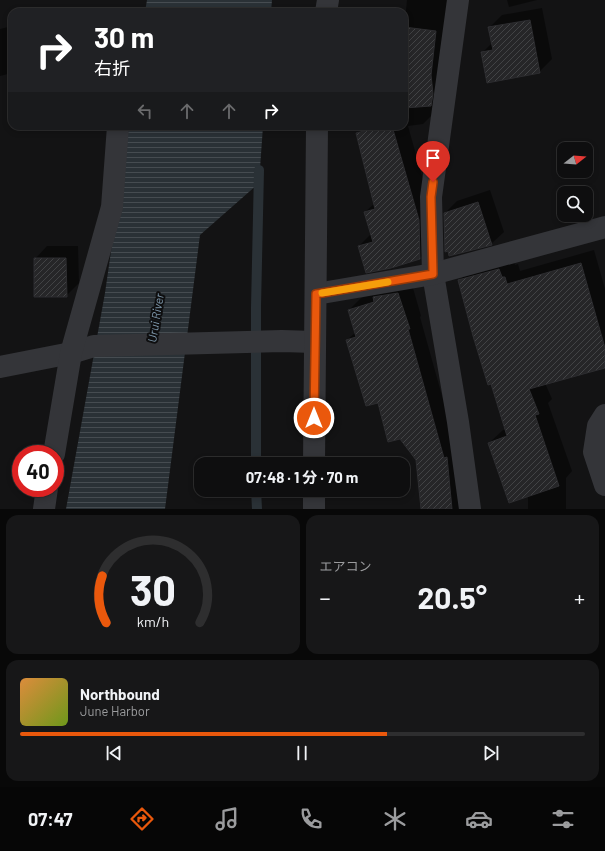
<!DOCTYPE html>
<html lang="ja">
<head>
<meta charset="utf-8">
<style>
  :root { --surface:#0e0e0f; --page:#171718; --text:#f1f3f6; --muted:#9b9c9e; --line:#2e2e2f; --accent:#ea580c }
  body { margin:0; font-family:Barlow,"Noto Sans JP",sans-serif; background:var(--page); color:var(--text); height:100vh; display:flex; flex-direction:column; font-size:15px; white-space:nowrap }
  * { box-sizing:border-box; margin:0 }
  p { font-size:13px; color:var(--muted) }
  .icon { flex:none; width:22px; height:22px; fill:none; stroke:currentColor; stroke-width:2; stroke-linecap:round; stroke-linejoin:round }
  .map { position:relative; height:509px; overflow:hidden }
  .details { display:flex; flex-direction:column; gap:6px; padding:6px; background:#080808; flex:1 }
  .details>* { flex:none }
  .guide { position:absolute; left:8px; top:8px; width:400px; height:122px; border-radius:12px; box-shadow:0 2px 6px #0003,0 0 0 1px var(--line); background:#202124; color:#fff; overflow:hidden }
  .needle { width:26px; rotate:73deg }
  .fabs { position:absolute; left:557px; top:142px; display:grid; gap:8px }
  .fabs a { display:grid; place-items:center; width:36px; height:36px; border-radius:8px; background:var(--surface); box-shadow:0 2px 6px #0003,0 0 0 1px var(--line); font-size:20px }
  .speed { position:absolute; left:12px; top:445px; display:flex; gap:8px; font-size:20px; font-weight:700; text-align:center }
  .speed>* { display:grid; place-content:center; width:52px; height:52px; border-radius:50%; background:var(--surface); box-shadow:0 2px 6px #0003,0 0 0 1px var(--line); line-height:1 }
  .speed .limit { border:6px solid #d22; background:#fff; color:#111 }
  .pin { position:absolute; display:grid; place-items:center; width:34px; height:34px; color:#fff; margin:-41px -17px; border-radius:50% 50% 50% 0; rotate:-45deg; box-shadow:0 0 4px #0007 }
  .pin .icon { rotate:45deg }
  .me { position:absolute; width:44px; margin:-22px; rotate:0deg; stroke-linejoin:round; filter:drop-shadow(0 0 3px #0008) }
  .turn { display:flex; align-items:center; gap:14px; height:84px; padding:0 20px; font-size:18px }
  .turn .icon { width:52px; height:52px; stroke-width:2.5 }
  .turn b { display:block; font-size:28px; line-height:34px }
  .lanes { display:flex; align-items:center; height:38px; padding:0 20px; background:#0003; justify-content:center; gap:20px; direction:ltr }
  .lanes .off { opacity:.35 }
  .big { font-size:30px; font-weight:700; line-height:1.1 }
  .details .widget { flex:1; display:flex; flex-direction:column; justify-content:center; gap:6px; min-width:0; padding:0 14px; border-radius:12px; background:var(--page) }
  .details .dial { align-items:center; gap:0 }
  .dial svg { height:104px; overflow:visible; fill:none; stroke:var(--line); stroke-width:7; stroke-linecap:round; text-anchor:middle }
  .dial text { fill:var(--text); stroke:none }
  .song { display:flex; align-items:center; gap:12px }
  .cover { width:48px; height:48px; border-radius:6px; background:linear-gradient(135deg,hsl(30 70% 55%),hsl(80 70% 35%)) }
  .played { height:4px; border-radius:2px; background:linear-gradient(90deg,var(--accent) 65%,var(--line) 65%) }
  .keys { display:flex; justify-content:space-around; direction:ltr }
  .heat { display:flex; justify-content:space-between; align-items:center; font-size:22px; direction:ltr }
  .details .tiles { flex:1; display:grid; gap:6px; grid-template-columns:1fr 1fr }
  .widget:last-child { grid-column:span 2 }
  .trip { position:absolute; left:194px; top:457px; width:216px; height:40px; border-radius:12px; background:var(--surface); box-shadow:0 2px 6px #0003,0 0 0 1px var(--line); font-weight:700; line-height:40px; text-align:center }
  .dock { display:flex; height:64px; justify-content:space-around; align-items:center; background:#060606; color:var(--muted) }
  .dock .icon { width:28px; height:28px }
  .dock .current { color:var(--accent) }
  .dock b { font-size:18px; color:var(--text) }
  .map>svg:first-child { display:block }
  .water { fill:url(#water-rules) }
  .shadow { fill:#0007 }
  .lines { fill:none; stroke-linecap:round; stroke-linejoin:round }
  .stream { stroke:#2a3136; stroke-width:10 }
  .building { fill:url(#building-hatch); stroke:#2d2d30 }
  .minor { stroke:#343539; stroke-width:22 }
  .route-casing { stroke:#983908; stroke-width:10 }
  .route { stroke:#ea580c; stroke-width:7 }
  .slow { stroke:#f59e0b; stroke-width:7 }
  .labels { text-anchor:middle; stroke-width:4; stroke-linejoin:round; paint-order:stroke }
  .water-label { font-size:12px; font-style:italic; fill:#7e98ac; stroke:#0e0e0f }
</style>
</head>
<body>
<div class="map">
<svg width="605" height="509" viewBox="0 0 605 509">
  <defs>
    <pattern id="water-rules" width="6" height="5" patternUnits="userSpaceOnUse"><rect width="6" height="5" fill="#2a3136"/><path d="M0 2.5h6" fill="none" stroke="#464c51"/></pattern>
    <pattern id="building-hatch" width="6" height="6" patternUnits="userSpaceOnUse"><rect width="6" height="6" fill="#262628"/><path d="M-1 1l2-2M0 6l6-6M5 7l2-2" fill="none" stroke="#424345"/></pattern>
  </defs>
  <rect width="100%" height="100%" fill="#131314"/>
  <g class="water">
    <path d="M 147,0 L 272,0 L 271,12 L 145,12 Z"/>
    <path d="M 129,126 L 263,126 L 259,183 L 200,235 L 165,509 L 66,509 L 105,293 Z"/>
  </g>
  <g class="shadow">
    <path d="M 407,0 L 450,0 L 435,112 L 423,124 L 408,126 L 431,208 L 432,246 L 420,258 L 359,246 L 371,234 L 365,212 L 375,203 L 357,134 L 365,126 L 404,126 L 404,30 Z"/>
    <path d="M 507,0 L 537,0 L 509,7 Z"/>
    <path d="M 542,8 L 552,59 L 539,72 L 482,53 L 492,43 L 489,28 L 502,15 Z"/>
    <path d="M 12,26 L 12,73 L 0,76 L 0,29 Z"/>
    <path d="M 490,190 L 504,232 L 491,244 L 445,213 L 457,201 Z"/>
    <path d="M 47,246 L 78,246 L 79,283 L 66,296 L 35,259 Z"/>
    <path d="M 594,250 L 605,289 L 605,367 L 545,383 L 552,399 L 548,403 L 572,471 L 566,478 L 566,509 L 528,509 L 528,495 L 489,443 L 503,430 L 506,429 L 459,281 L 472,267 L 513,256 L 515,265 L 518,264 L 520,271 Z"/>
    <path d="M 411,281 L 421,316 L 420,317 L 456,446 L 465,509 L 422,509 L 417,459 L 378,402 L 347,340 L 356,332 L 349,310 L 361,298 Z"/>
  </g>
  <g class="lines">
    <g class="stream">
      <path d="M 256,464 L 256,307 L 259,170"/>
      <path d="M 256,490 L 257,509"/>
    </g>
  </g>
  <g class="building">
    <path d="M 530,20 L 540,73 L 487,83 L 481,52 L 493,50 L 488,27 Z"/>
    <path d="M 404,27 L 436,31 L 431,75 L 433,94 L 431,106 L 404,108 Z"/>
    <path d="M 383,126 L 392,126 L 419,220 L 420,259 L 391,268 L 366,273 L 358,246 L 373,242 L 364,212 L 375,209 L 356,133 Z"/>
    <path d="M 478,202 L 492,245 L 449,256 L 448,251 L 445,252 L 444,213 Z"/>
    <path d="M 34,258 L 66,258 L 67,297 L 34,297 Z"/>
    <path d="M 581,263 L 605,348 L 605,368 L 529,389 L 539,414 L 535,415 L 559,486 L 509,503 L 488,443 L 507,436 L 491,384 L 488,385 L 473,336 L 458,280 L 499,269 L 502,277 L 505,277 L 507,284 Z"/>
    <path d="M 398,293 L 410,329 L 408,329 L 444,458 L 447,457 L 452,509 L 421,509 L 416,460 L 400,439 L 388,442 L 378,403 L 366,406 L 346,340 L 356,337 L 348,310 L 374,302 L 373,297 Z"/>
  </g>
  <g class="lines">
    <g class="minor">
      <path d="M 458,0 L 431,197 L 433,274 L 458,422 L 470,509"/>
      <path d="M 326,12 L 328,0"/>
      <path d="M 316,294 L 433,274 L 605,227"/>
      <path d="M 0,367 L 71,353 L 94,346 L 282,341 L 314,342"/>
      <path d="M 605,415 L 598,426 L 594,452 L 605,485"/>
      <path d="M 54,454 L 71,353 L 112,207 L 118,126"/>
      <path d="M 314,464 L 317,126"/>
      <path d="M 44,509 L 47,488"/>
      <path d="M 314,509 L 314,490"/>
    </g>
  </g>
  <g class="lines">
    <g class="route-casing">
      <path id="route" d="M 314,418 L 316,294 L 433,274 L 431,197 L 433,182"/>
    </g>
    <use href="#route" class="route"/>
    <path class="slow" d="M 322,293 L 388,282"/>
  </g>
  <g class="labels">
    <g class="water-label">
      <text transform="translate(156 318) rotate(-81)" y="4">Urui River</text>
    </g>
  </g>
</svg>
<div class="fabs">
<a><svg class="needle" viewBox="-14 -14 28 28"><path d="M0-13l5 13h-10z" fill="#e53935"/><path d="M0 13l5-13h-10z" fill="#9b9c9e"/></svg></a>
<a><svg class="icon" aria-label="search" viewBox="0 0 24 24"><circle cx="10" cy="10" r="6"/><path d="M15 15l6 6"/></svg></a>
</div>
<div class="speed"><div class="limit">40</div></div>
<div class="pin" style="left:433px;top:182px;background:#d93025"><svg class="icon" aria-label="arrive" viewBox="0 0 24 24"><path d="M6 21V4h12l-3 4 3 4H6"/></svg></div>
<svg class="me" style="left:314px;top:418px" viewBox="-20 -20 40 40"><circle r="17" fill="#ea580c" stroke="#fff" stroke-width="3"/><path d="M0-11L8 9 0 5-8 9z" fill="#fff"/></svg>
<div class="trip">07:48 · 1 分 · 70 m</div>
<div class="guide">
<div class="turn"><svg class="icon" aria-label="right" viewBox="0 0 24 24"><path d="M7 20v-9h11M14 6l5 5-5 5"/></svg><div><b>30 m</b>右折</div></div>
<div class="lanes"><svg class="icon off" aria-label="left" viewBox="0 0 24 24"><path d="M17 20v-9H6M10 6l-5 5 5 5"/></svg><svg class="icon off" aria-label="ahead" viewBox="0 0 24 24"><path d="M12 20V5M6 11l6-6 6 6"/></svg><svg class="icon off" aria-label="ahead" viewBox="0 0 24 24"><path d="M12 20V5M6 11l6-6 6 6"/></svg><svg class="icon" aria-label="right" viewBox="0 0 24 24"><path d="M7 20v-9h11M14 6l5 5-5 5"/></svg></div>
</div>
</div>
<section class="details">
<div class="tiles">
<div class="widget dial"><svg viewBox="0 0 100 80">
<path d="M14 69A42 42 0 1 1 86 69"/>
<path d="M14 69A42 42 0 0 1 11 33" stroke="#ea580c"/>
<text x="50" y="56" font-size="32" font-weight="700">30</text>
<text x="50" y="72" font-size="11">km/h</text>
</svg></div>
<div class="widget"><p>エアコン</p>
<div class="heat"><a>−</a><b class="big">20.5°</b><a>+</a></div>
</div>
<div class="widget">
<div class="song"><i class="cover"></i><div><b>Northbound</b><p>June Harbor</p></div></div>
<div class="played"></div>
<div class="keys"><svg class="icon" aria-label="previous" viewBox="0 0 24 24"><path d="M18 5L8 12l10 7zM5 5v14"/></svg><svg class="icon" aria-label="pause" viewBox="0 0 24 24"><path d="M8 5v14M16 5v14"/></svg><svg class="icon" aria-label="next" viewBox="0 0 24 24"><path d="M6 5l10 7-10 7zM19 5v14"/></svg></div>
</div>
</div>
</section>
<nav class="dock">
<b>07:47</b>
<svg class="icon current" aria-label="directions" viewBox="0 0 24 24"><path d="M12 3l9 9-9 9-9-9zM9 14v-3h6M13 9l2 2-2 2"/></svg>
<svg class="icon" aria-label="music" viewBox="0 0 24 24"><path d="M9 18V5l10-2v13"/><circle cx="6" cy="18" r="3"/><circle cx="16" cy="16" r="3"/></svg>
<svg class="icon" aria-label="phone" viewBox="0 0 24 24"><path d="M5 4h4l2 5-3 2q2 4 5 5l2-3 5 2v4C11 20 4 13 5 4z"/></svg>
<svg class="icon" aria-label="climate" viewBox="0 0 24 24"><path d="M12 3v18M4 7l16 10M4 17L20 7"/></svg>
<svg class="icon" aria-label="car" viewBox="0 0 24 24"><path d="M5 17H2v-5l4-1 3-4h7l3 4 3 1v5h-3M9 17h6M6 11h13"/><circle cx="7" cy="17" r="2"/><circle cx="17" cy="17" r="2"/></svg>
<svg class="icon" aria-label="filters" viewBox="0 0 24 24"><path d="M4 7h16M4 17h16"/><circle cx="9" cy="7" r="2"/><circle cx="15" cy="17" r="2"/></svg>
</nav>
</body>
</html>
